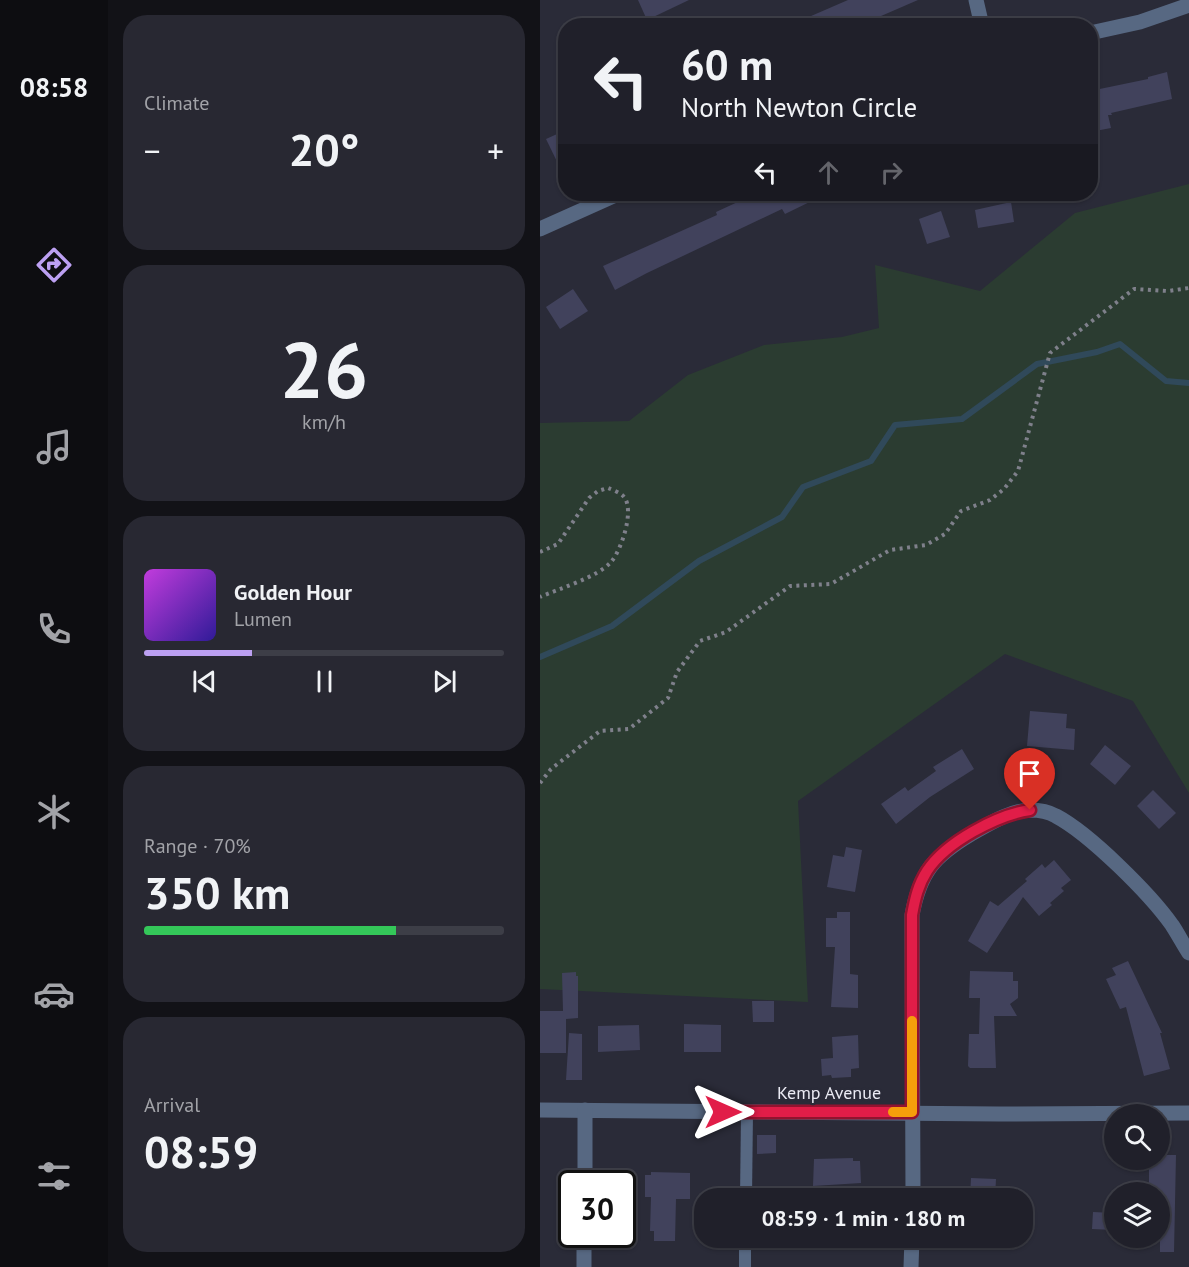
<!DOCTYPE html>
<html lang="en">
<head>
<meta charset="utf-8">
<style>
  :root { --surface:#20202a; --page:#282832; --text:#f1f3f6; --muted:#a2a3a8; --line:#3d3e47; --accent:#bca0f2 }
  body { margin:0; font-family:"PT Sans",sans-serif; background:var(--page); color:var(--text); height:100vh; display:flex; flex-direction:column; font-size:22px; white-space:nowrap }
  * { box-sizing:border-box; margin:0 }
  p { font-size:20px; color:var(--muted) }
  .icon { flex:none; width:33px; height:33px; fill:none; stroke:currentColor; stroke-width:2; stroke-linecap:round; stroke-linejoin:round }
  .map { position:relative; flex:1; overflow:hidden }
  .sheet { display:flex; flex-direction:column; gap:15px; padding:15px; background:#121217; width:432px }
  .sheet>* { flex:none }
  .guide { position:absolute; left:18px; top:18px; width:540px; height:183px; border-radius:24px; box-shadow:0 2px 4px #0004,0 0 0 2px var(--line); background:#20202a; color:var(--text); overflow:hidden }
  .tools { position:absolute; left:564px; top:1104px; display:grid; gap:12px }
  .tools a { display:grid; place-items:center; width:66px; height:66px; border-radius:50%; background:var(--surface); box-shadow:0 2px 4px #0004,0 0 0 2px var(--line); font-size:30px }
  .speed { position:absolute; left:18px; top:1170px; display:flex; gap:12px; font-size:30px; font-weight:700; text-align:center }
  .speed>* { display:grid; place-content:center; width:78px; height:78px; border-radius:50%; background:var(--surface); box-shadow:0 2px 4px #0004,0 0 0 2px var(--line); line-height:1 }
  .speed .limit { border:3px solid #111; border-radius:9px; background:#fff; color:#111 }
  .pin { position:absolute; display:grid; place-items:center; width:51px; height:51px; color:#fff; margin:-62px -26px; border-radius:50% 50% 50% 0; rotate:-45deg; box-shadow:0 0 6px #0007 }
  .pin .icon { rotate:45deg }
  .me { position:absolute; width:66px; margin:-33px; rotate:90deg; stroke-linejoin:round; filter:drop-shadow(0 0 4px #0008) }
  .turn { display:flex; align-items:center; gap:21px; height:126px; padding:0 24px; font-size:27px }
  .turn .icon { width:78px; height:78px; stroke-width:2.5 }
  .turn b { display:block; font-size:42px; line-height:51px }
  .lanes { display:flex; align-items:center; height:57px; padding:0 24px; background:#0003; justify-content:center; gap:30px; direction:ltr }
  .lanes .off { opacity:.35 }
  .big { font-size:45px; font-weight:700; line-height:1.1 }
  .sheet .card { flex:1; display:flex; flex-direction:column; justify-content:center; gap:9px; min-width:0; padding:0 21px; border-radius:24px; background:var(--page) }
  .sheet .dial { align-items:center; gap:0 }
  .dial b { font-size:78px; line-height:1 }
  .song { display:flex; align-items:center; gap:18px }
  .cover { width:72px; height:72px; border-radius:9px; background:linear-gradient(135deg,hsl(290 70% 55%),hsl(250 70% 35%)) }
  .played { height:6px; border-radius:3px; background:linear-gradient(90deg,var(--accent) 30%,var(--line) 30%) }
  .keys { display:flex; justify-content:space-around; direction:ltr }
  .heat { display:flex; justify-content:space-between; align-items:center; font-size:33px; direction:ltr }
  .charge { height:9px; border-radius:4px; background:linear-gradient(90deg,#34c759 70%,var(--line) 0) }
  .trip { position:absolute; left:154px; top:1188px; width:339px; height:60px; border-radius:24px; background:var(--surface); box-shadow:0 2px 4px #0004,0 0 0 2px var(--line); font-weight:700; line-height:60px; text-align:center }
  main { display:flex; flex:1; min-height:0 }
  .tabs { display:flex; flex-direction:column; width:108px; justify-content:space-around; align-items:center; background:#0d0d11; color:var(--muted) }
  .tabs .icon { width:42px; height:42px }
  .tabs .selected { color:var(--accent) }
  .tabs b { font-size:27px; color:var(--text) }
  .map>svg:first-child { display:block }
  .green { fill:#2b3c31 }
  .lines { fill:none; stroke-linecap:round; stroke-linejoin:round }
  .stream { stroke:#30495a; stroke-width:6 }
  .building { fill:#41425c }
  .path { stroke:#7f808b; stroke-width:4; stroke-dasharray:3 4.5; stroke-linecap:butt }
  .service { stroke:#576882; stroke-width:12 }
  .minor { stroke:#576882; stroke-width:15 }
  .route-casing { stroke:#92132f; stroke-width:15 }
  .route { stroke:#e11d48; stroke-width:10 }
  .slow { stroke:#f59e0b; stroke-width:10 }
  .labels { text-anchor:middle; stroke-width:4.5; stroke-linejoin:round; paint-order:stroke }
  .street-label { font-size:18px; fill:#ebebf4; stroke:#2a2b38 }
</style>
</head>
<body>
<main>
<nav class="tabs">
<b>08:58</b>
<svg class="icon selected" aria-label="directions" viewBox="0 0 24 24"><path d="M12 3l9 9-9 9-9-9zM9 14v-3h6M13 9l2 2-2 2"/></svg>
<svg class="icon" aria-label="music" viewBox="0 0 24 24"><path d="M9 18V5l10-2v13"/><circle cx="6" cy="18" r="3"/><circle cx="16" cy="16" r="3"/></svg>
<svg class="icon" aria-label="phone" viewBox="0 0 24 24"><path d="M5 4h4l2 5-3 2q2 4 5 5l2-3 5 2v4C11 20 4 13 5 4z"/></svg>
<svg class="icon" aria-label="climate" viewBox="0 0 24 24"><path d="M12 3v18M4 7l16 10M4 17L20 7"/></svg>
<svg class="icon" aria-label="car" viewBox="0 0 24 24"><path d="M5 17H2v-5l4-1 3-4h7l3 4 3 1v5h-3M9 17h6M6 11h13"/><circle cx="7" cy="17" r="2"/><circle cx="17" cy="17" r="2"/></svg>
<svg class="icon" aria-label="filters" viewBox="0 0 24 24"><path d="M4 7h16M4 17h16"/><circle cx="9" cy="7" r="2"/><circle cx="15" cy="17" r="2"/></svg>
</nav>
<section class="sheet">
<div class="card"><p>Climate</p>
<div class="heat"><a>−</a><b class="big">20°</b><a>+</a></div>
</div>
<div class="card dial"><b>26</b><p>km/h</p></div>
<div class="card">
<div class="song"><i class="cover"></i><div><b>Golden Hour</b><p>Lumen</p></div></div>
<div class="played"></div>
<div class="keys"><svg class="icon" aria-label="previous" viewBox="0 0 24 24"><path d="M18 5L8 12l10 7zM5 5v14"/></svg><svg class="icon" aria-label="pause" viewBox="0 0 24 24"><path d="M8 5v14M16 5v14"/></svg><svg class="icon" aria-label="next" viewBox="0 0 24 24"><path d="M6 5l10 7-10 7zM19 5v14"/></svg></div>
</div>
<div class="card"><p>Range · 70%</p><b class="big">350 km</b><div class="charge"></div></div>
<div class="card"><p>Arrival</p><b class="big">08:59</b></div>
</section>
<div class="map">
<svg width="649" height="1267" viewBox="0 0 649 1267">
  <rect width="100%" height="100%" fill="#2a2b38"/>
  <path class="green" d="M 649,184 L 649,793 L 593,701 L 465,654 L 258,801 L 268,1002 L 0,989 L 0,423 L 89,421 L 148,375 L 224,345 L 302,337 L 339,328 L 335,265 L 440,291 L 535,213 Z"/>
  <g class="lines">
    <path class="stream" d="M 0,657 L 72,626 L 159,561 L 242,517 L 263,487 L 331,461 L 355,425 L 422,419 L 497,364 L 557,352 L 580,344 L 626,381 L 649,383"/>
  </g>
  <g class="building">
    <path d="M 98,0 L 149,0 L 107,20 Z"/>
    <path d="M 308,0 L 378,0 L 318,26 L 248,26 Z"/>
    <path d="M 627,72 L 632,99 L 571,113 L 572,115 L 568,115 L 571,128 L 550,132 L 550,91 L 608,79 L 608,77 Z"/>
    <path d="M 26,130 L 26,180 L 6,139 Z"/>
    <path d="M 215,194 L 286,194 L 245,214 L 242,209 L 107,273 L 75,290 L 63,266 L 177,215 L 176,212 Z"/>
    <path d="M 471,202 L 474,222 L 438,228 L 435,210 Z"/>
    <path d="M 401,211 L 410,237 L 387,244 L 379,219 Z"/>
    <path d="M 33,289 L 48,311 L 20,329 L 6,307 Z"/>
    <path d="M 490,711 L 527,714 L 526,728 L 535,729 L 534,750 L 487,746 Z"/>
    <path d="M 565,745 L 591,766 L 575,785 L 550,764 Z"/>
    <path d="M 422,749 L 434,769 L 390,797 L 356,824 L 341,804 L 365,787 L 368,791 L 396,771 L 393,767 Z"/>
    <path d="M 613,790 L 636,813 L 619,829 L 597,806 Z"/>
    <path d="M 306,847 L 322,850 L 315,892 L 287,887 L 293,855 L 304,857 Z"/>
    <path d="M 514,860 L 531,880 L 521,888 L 524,891 L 510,903 L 512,905 L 499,916 L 483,897 L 447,953 L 428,941 L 450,901 L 458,906 L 487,881 L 485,879 L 502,864 L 505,868 Z"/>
    <path d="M 297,912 L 310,912 L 310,974 L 318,975 L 318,1008 L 291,1007 L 295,947 L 286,947 L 286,918 L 297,918 Z"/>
    <path d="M 588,961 L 622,1033 L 620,1033 L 630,1069 L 604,1076 L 586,1007 L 580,1009 L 566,979 L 576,975 L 572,968 Z"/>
    <path d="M 430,971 L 473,972 L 473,981 L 478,981 L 478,998 L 470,1004 L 477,1016 L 454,1016 L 456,1068 L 430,1068 L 428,1066 L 429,1034 L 439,1034 L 440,998 L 429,998 Z"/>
    <path d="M 36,972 L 36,976 L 38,976 L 38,1018 L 26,1019 L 26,1053 L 0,1053 L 0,1011 L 23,1011 L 22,973 Z"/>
    <path d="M 212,1001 L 234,1001 L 234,1022 L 213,1022 Z"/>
    <path d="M 144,1024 L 181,1025 L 181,1052 L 144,1052 Z"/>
    <path d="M 99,1025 L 100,1050 L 58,1052 L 58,1026 Z"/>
    <path d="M 29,1033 L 42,1034 L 42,1080 L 26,1080 Z"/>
    <path d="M 318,1035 L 319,1068 L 311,1069 L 311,1077 L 292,1078 L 291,1075 L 282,1076 L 281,1059 L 293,1058 L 292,1037 Z"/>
    <path d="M 217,1135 L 236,1135 L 236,1153 L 217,1154 Z"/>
    <path d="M 620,1155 L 636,1155 L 634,1252 L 620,1252 L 620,1192 L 609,1192 L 609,1160 L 620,1160 Z"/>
    <path d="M 313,1158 L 313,1161 L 320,1161 L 321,1183 L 273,1186 L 274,1159 Z"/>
    <path d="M 111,1172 L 150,1173 L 150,1199 L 136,1199 L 135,1241 L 114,1241 L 114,1231 L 110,1231 L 111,1197 L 105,1197 L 105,1175 L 111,1175 Z"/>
    <path d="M 431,1178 L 456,1179 L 455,1198 L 430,1198 Z"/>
    <path d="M 553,1212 L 574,1213 L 574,1230 L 552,1229 Z"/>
  </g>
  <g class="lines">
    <g class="path">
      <path d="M 0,552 L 18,544 L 49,498 L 58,491 L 68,488 C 73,490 81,493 84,497 C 95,510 81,551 71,562 C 58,577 18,589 0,597"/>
      <path d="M 0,783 L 11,769 L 60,731 L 89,729 L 128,698 L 137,672 L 160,641 L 186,632 L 250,586 L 291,584 L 350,550 L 386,545 L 405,534 L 421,511 L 450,500 L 464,489 L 478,471 L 510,353 L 594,289 L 628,291 L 649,288"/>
    </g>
    <g class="service">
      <path d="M 206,1198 L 207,1112"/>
      <path d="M 205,1267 L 205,1238"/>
    </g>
    <g class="minor">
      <path d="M 436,0 L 442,26"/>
      <path d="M 550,33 L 600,22 L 649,5"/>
      <path d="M 0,229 L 78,194"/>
      <path d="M 0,1110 L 459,1114 L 649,1113"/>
      <path d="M 45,1184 L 45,1110"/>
      <path d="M 373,1198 L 372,915 C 380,872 394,856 431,834 C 449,824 469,811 490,810 C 498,810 509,812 516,816 C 550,834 610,894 632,925 C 638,934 643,944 649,953"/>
      <path d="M 44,1267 L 44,1234"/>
      <path d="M 371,1267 L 372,1238"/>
    </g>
  </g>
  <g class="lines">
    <g class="route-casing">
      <path id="route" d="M 183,1112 L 372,1112 L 372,915 C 375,899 378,885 387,871 C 406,842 457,815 490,810"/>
    </g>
    <use href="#route" class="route"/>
    <path class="slow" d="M 353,1112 L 372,1112 L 372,1021"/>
  </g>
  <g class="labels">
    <g class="street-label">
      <text x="289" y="1099">Kemp Avenue</text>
    </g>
  </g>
</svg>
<div class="tools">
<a><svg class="icon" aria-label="search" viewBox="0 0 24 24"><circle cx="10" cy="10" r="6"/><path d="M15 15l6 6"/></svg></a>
<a><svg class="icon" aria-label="layers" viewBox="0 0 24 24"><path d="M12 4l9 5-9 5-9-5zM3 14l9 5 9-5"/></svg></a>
</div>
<div class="speed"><div class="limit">30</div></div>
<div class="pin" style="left:490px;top:810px;background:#d93025"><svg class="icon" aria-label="arrive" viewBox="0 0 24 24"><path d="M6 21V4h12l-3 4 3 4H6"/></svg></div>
<svg class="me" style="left:183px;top:1112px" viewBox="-20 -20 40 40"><path d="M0-17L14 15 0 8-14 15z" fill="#e11d48" stroke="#fff" stroke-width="4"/></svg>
<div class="trip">08:59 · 1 min · 180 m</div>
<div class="guide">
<div class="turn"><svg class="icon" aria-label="left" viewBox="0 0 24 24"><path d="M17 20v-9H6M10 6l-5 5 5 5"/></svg><div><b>60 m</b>North Newton Circle</div></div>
<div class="lanes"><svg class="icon" aria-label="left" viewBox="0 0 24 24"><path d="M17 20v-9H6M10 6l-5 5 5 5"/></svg><svg class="icon off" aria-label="ahead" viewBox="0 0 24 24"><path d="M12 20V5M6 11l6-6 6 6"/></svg><svg class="icon off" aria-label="right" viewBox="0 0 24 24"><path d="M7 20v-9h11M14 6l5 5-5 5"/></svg></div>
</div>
</div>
</main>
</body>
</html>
